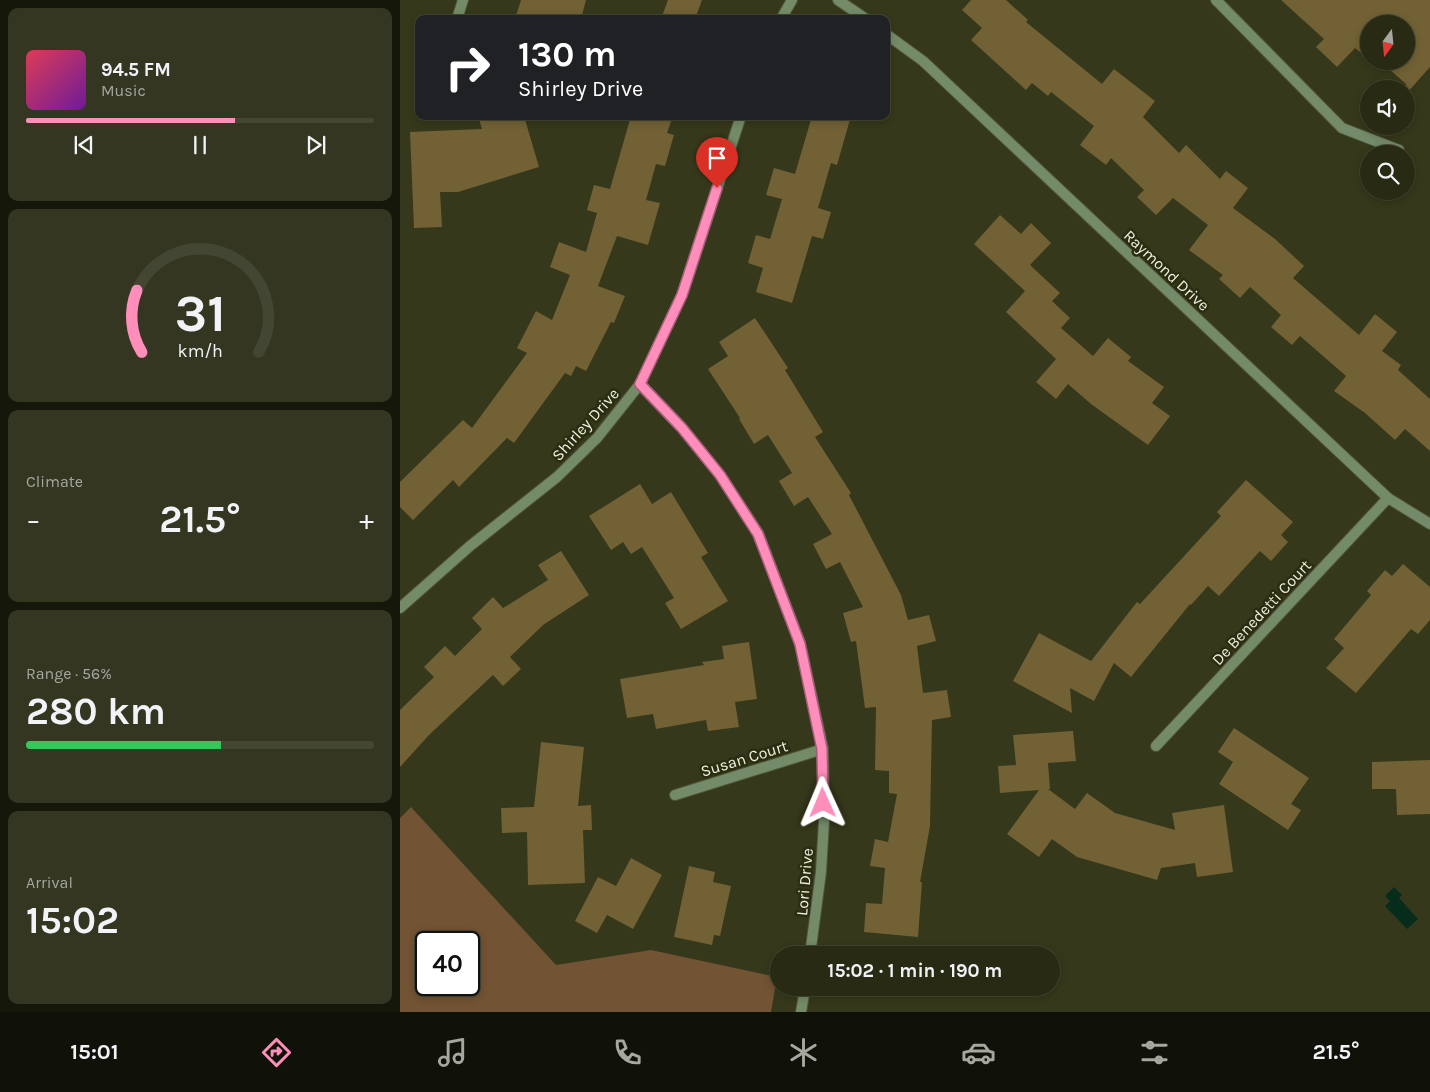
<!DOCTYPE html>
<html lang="en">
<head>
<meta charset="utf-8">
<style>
  :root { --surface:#282a14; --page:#343622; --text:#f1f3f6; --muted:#a5a7a0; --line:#444634; --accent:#ff8ebb }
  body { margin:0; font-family:Karla,sans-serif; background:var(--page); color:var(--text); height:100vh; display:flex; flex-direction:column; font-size:19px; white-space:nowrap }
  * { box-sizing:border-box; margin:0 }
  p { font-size:16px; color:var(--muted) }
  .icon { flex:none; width:28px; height:28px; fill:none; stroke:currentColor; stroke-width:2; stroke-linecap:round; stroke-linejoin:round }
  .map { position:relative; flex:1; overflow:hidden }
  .side { display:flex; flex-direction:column; gap:8px; padding:8px; background:#16170b; width:400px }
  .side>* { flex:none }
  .hud { position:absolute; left:15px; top:15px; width:475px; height:105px; border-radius:10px; box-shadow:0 2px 8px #0003,0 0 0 1px var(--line); background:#202124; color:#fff; overflow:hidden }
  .needle { width:32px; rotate:195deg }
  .buttons { position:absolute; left:960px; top:15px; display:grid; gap:10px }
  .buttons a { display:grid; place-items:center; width:55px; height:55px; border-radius:50%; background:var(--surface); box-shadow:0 2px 8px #0003,0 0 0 1px var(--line); font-size:25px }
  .speed { position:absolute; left:15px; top:931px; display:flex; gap:10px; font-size:25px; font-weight:700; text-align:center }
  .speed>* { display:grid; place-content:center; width:65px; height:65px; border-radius:50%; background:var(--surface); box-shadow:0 2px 8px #0003,0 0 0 1px var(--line); line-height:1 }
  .speed .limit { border:2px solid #111; border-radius:8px; background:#fff; color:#111 }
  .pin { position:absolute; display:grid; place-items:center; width:42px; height:42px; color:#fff; margin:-51px -21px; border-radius:50% 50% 50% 0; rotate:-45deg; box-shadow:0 0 5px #0007 }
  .pin .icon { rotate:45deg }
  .me { position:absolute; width:55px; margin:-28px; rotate:359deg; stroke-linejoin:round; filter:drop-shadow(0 0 4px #0008) }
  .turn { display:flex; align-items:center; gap:18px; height:105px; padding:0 20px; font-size:22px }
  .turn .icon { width:65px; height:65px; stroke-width:2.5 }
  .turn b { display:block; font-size:35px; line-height:42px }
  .big { font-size:38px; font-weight:700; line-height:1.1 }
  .side .tile { flex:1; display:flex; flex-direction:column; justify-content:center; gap:8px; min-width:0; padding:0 18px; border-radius:10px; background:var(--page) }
  .side .dial { align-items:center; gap:0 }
  .dial svg { height:130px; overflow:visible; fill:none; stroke:var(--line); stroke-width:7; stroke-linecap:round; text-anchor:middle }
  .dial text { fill:var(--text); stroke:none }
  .song { display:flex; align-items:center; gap:15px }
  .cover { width:60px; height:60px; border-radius:8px; background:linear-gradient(135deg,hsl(350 70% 55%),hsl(280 70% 35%)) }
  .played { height:5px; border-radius:2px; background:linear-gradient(90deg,var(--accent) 60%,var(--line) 60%) }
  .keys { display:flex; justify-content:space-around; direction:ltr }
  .heat { display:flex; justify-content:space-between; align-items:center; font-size:28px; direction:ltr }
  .charge { height:8px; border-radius:4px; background:linear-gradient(90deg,#34c759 56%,var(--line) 0) }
  .trip { position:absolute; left:370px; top:946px; width:290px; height:50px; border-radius:25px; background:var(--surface); box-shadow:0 2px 8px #0003,0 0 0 1px var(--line); font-weight:700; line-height:50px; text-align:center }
  .dock { display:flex; height:80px; justify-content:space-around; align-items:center; background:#101108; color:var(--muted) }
  .dock .icon { width:35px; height:35px }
  .dock .on { color:var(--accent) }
  .dock b { font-size:22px; color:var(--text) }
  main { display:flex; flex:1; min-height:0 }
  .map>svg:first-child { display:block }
  .green { fill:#725333; fill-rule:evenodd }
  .water { fill:#062c1c }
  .building { fill:#716135 }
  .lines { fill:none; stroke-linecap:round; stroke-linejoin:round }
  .minor-casing { stroke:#525539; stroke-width:12 }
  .tertiary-casing { stroke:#525539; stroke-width:12 }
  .minor { stroke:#738b69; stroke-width:10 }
  .tertiary { stroke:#738b69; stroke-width:10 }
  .route-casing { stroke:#a65c7a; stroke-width:12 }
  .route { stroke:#ff8ebb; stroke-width:9 }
  .labels { text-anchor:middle; stroke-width:5; stroke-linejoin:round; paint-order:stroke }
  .street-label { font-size:16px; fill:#edf0de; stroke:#2b2d10 }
</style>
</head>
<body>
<main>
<section class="side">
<div class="tile">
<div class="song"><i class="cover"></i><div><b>94.5 FM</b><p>Music</p></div></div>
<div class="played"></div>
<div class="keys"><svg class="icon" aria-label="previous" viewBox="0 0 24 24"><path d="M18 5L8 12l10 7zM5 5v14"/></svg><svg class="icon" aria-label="pause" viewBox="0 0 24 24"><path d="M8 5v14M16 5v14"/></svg><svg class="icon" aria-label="next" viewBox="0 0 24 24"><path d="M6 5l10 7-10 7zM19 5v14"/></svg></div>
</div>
<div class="tile dial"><svg viewBox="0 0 100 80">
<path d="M14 69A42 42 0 1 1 86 69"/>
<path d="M14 69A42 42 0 0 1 11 31" stroke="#ff8ebb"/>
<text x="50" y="56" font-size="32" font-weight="700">31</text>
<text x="50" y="72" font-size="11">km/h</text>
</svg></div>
<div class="tile"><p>Climate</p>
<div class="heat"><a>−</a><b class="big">21.5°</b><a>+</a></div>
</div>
<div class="tile"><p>Range · 56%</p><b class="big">280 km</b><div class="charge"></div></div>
<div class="tile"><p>Arrival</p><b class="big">15:02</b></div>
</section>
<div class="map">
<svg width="1030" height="1012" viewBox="0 0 1030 1012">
  <rect width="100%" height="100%" fill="#35381a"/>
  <path class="green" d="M 11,807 L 156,965 L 251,950 L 377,977 L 371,1012 L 0,1012 L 0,818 ZM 26,942 L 69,942 L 69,985 L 26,985 Z"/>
  <path class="water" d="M 994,887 L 1002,895 L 999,898 L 1018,919 L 1007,929 L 985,906 L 990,901 L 985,896 Z"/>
  <g class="building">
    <path d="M 121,0 L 186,0 L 181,19 L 115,19 Z"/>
    <path d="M 268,0 L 302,0 L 295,19 L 261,19 Z"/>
    <path d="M 571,0 L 606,0 L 628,20 L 626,22 L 702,84 L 714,69 L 755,101 L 743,117 L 779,153 L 786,145 L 820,179 L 826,171 L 848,188 L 833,208 L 875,239 L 904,266 L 893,278 L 959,335 L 975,314 L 997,332 L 982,351 L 1001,365 L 998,370 L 1030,399 L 1030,451 L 1005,429 L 995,440 L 965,413 L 934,391 L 946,376 L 900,336 L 892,345 L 871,327 L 881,315 L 850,287 L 840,298 L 819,279 L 823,275 L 789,250 L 808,225 L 773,198 L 756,215 L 737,197 L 744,190 L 711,158 L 706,165 L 680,145 L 694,126 L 651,92 L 648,96 L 632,83 L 626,90 L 571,40 L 582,28 L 562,10 Z"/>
    <path d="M 881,0 L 1030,0 L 1030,67 L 1006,94 L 1006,84 L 980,61 L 1006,61 L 1006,24 L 969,24 L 969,59 L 955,48 L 937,67 L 916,47 L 924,39 Z"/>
    <path d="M 78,116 L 124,116 L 139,167 L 58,192 L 40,192 L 42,227 L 14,228 L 10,132 L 82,129 Z"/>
    <path d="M 231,116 L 273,116 L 267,133 L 274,135 L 265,166 L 256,164 L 246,200 L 260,203 L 248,245 L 217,236 L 198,286 L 225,296 L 214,323 L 211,322 L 186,371 L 176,366 L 171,376 L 165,373 L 114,443 L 107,438 L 59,487 L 53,480 L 13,520 L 0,507 L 0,482 L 63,420 L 72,428 L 127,353 L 117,348 L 136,311 L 152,320 L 170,275 L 150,267 L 159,242 L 186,252 L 197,213 L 187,210 L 194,185 L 210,189 Z"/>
    <path d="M 412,116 L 451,116 L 437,165 L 431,163 L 418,208 L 431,212 L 423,239 L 412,236 L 392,303 L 356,292 L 363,268 L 348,263 L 356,235 L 370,239 L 382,199 L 366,195 L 374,168 L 395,174 Z"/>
    <path d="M 600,215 L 621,234 L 631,223 L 651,243 L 630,265 L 660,293 L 652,301 L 670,318 L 661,328 L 693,356 L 708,338 L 731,357 L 728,361 L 764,387 L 752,403 L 770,416 L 748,445 L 691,404 L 668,384 L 656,399 L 636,382 L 656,359 L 606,312 L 625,291 L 574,244 Z"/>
    <path d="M 355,318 L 388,368 L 385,370 L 423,432 L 415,437 L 451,493 L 449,495 L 501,595 L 508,620 L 529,615 L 536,641 L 517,646 L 523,693 L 547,690 L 551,717 L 532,720 L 530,826 L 520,882 L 522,882 L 518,937 L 464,932 L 466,903 L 482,904 L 485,868 L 470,866 L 475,839 L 488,842 L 497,794 L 489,793 L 489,771 L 475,770 L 476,707 L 465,708 L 456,641 L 451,642 L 443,613 L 463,607 L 440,562 L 426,569 L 413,544 L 432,534 L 408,497 L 394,506 L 379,481 L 392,473 L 368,435 L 354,444 L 339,419 L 340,418 L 308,369 L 328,356 L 319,342 Z"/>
    <path d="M 846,480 L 893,522 L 881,535 L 888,542 L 871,561 L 860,551 L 819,596 L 808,586 L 791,605 L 790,604 L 731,677 L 714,663 L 694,701 L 670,688 L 672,713 L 613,681 L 639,633 L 691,661 L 737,602 L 740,604 L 821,516 L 817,512 Z"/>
    <path d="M 240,484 L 252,504 L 271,492 L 308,553 L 301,557 L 328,601 L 281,629 L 265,603 L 274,598 L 242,547 L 231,554 L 223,542 L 211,550 L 189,516 Z"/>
    <path d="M 161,551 L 189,595 L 143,625 L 110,657 L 121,669 L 103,686 L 93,675 L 29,735 L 0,767 L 0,710 L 34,677 L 24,667 L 45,646 L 55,656 L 82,629 L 72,618 L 93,597 L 103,608 L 148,580 L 138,565 Z"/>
    <path d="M 1003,564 L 1030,587 L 1030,620 L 1018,634 L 1011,629 L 956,693 L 926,668 L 944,648 L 934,639 L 971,595 L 967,591 L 985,570 L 992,576 Z"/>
    <path d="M 349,642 L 357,699 L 335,702 L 339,727 L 308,731 L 306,720 L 256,729 L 253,714 L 227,718 L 220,679 L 304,665 L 302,662 L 324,659 L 322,646 Z"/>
    <path d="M 834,728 L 909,778 L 891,804 L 901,810 L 888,830 L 819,784 L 833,762 L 818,752 Z"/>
    <path d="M 673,731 L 676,761 L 648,763 L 650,789 L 648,789 L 675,809 L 687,793 L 715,813 L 775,830 L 772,813 L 824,805 L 833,872 L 797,877 L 795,863 L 761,868 L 757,880 L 677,857 L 652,839 L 639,857 L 607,834 L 639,790 L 600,793 L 598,766 L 616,765 L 613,735 Z"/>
    <path d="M 141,742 L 184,747 L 178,806 L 191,805 L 192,830 L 183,830 L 185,883 L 128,885 L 127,832 L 102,833 L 101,808 L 134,807 Z"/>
    <path d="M 1030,760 L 1030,814 L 997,815 L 996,789 L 972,789 L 972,762 Z"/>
    <path d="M 231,858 L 262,875 L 233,929 L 207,915 L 197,933 L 175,921 L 198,877 L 216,886 Z"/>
    <path d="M 289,866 L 315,872 L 313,882 L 331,886 L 320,936 L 314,935 L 312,945 L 274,937 Z"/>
  </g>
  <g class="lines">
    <g class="minor-casing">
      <g id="minor">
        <path d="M 438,0 L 466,19"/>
        <path d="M 816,0 L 942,128 L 999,150"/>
        <path d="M 57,19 L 63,0"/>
        <path d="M 486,34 L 523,61 L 988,498 L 1030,524"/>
        <path d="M 0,608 L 70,546 L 157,477 L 197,438 L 240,384"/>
        <path d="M 756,746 L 988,498"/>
        <path d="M 275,795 L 423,749"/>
      </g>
    </g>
    <g class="tertiary-casing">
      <g id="tertiary">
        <path d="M 381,19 L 392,0"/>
        <path d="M 341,116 L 282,295 L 240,384 L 282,428 L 320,475 L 358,533 L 400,643 L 423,749 L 424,821 L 421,872 L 410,955"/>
        <path d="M 401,1012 L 405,988"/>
      </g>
    </g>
    <use href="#minor" class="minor"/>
    <use href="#tertiary" class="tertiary"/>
  </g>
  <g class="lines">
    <g class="route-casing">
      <path id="route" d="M 317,188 L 282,295 L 240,384 L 282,428 L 320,475 L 358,534 L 400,644 L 422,749 L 423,803"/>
    </g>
    <use href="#route" class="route"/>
  </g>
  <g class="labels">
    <g class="street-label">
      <text transform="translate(767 270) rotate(43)" y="6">Raymond Drive</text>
      <text transform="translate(185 424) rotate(-48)" y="6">Shirley Drive</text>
      <text transform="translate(861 612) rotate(-47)" y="6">De Benedetti Court</text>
      <text transform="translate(344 758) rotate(-17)" y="6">Susan Court</text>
      <text transform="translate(404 882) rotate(-85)" y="6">Lori Drive</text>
    </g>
  </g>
</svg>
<div class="buttons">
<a><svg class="needle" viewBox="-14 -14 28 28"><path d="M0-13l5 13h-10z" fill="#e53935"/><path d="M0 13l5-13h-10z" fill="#a5a7a0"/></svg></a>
<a><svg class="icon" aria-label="sound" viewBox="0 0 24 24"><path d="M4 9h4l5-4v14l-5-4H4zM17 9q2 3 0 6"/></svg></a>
<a><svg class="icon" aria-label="search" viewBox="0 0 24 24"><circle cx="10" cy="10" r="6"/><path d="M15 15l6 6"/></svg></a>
</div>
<div class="speed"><div class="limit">40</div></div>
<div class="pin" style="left:317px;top:188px;background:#d93025"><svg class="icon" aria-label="arrive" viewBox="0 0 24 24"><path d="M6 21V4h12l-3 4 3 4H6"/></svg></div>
<svg class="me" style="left:423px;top:803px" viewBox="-20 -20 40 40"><path d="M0-17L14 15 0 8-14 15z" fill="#ff8ebb" stroke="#fff" stroke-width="4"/></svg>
<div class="trip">15:02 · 1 min · 190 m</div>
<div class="hud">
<div class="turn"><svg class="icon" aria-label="right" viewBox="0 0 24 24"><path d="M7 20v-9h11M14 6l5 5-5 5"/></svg><div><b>130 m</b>Shirley Drive</div></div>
</div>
</div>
</main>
<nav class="dock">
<b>15:01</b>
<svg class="icon on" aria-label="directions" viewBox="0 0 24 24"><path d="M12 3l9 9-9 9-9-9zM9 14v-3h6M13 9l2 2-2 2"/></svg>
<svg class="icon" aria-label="music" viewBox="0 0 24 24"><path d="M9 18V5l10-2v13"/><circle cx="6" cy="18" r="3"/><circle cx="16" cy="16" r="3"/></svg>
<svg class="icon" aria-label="phone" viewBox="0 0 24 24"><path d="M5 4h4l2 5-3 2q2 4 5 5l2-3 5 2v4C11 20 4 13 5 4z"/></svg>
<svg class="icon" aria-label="climate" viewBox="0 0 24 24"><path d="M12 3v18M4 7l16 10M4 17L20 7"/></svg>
<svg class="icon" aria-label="car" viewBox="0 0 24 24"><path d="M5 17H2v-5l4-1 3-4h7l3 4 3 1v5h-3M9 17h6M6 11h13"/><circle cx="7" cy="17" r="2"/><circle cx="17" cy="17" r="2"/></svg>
<svg class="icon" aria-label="filters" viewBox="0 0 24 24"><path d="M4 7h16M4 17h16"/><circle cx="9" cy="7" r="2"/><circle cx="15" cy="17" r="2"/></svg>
<b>21.5°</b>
</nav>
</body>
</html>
